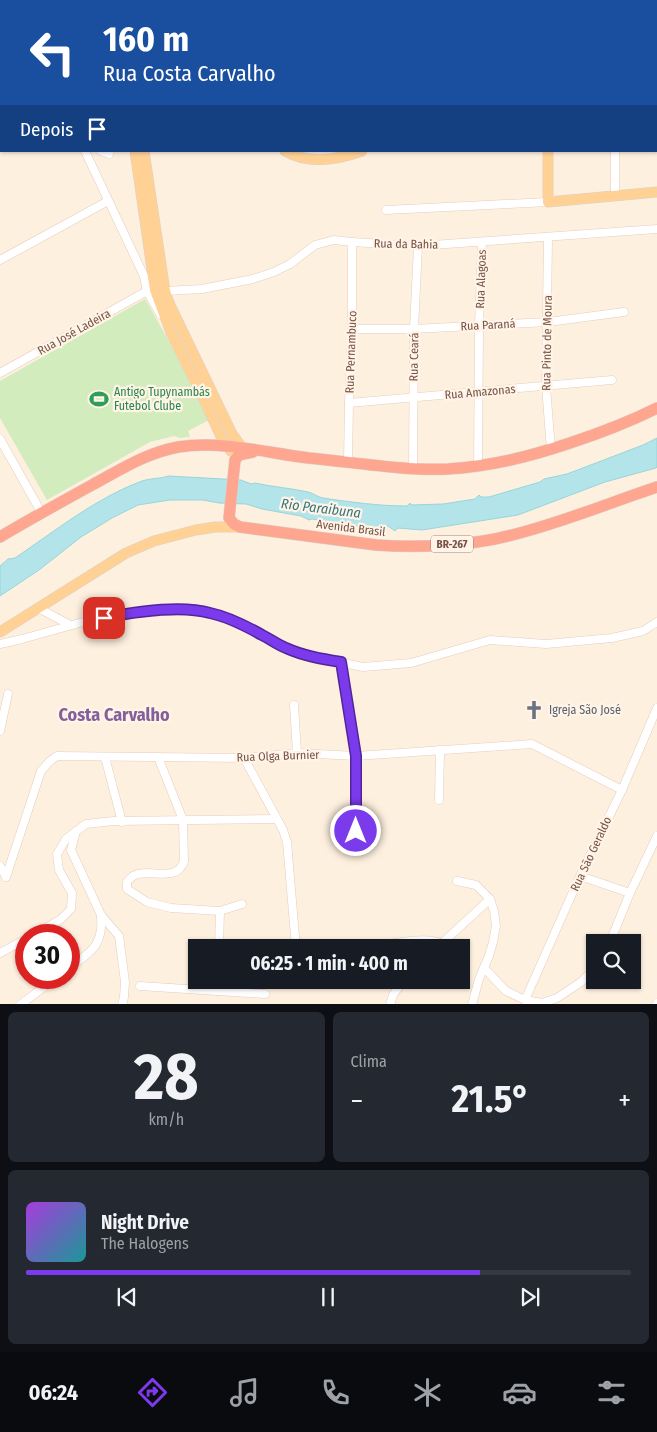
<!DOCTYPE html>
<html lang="pt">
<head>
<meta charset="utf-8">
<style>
  :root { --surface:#171b24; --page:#242831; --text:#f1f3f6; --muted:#9ea1a6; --line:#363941; --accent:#7c3aed }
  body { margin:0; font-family:"Fira Sans Condensed",sans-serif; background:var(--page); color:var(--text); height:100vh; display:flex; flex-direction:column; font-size:19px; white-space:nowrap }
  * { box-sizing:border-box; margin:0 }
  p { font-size:16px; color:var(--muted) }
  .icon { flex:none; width:28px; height:28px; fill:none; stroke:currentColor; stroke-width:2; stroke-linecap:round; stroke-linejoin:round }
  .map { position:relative; height:1004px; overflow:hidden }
  .side { display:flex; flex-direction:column; gap:8px; padding:8px; background:#0d0f14; flex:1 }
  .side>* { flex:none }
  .banner { position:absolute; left:0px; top:0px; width:658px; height:152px; box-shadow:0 1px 4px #0004; background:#1a4fa0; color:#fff; overflow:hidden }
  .controls { position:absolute; left:586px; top:934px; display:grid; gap:10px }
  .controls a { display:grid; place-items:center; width:55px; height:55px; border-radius:0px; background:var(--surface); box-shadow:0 1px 4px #0004; font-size:25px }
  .speed { position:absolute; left:15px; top:924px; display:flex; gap:10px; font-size:25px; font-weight:700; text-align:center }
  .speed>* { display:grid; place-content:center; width:65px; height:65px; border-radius:50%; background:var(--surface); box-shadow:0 1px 4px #0004; line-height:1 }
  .speed .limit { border:8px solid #d22; background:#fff; color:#111 }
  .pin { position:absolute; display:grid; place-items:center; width:42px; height:42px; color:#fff; margin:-21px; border-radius:10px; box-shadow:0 2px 8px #0006 }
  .me { position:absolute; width:55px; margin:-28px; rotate:0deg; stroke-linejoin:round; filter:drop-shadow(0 0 4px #0008) }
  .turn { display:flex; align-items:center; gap:18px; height:105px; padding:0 20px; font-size:22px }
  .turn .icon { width:65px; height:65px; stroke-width:2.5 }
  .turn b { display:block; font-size:35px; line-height:42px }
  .then { display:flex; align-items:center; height:48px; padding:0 20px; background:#0003; gap:10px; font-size:19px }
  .big { font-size:38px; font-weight:700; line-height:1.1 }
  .side .tile { flex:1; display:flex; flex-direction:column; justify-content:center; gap:8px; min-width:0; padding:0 18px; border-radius:8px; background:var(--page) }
  .side .dial { align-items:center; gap:0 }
  .dial b { font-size:65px; line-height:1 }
  .song { display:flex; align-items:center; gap:15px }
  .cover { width:60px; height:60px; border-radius:8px; background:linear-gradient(135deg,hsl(280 70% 55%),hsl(180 70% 35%)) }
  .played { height:5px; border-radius:2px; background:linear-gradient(90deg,var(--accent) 75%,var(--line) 75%) }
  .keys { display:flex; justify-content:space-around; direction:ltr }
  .heat { display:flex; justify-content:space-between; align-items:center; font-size:28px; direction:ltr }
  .side .tiles { flex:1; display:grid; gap:8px; grid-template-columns:1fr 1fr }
  .tile:last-child { grid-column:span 2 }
  .trip { position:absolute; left:188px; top:939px; width:282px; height:50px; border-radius:0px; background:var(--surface); box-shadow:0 1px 4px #0004; font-weight:700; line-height:50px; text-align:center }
  .dock { display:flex; height:80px; justify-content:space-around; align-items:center; background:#090b0e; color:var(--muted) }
  .dock .icon { width:35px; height:35px }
  .dock .current { color:var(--accent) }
  .dock b { font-size:22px; color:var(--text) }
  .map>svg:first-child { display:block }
  .green { fill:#d3ecbd }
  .water { fill:#b2e4e9; stroke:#98d5db }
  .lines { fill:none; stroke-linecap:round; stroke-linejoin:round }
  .minor-casing { stroke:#e5cdbe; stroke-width:9 }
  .major-casing { stroke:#dbd2cf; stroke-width:11 }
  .highway-casing { stroke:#dbd2cf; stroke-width:12 }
  .minor { stroke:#fff; stroke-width:8 }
  .major { stroke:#ffd195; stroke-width:10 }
  .highway { stroke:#fea690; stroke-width:11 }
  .route-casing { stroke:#51269a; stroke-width:12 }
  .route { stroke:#7c3aed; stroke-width:9 }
  .labels { text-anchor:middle; stroke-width:4.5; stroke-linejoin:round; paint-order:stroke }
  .shield { fill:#fff4e7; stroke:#9f8376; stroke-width:1 }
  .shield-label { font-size:11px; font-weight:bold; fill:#765345 }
  .street-label { font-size:12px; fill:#765345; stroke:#fff4e7 }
  .leisure-label { font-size:12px; fill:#27864d; stroke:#fff4e7; text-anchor:start }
  .worship-label { font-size:12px; fill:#5b616d; stroke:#fff4e7; text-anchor:start }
  .water-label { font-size:14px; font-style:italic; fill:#37767e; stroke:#fff4e7 }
  .district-label { font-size:18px; font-weight:bold; fill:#83609b; stroke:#fff4e7 }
</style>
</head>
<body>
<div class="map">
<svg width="657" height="1005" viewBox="0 0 657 1005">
  <rect width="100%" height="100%" fill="#fef0df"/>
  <g class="green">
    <path d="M 251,0 L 657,0 L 657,37 L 656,1 L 252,1 Z"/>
    <path d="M 145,299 L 165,334 L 209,420 L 188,431 L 190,437 L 180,438 L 174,436 L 150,442 L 47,500 L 0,418 L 0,381 Z"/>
  </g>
  <path class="water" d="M 657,438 L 657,467 L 656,468 L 605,482 L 518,515 L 422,530 L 398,528 L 395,531 L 388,526 L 375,529 L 362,526 L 360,527 L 354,525 L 312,519 L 309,520 L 301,516 L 262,509 L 246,504 L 219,503 L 203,500 L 170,500 L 138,505 L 112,518 L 81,537 L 39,570 L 0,596 L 0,566 L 8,559 L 15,558 C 55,531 96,498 142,481 C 150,478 160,479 169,476 L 241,480 L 251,484 L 255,483 C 272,487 291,488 308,492 C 313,493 317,497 323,498 C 350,502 379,506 407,506 L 410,503 L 411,505 L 443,504 L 475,499 L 479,495 L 481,497 L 489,497 L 540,482 L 544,479 L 567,474 L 643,445 Z"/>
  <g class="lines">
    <g class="minor-casing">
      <g id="minor">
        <path d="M 243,0 L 243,1"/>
        <path d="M 0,77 L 1,76"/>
        <path d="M 656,129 L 657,129"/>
        <path d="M 0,140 L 1,140"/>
        <path d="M 85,151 L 144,276 L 147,291 L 160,314"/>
        <path d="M 101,151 L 109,154"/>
        <path d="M 615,151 L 615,196"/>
        <path d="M 386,210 L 548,202"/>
        <path d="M 548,237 L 546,387 L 551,449"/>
        <path d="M 0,260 L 108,201"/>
        <path d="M 165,291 L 202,289 L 253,279 L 274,272 L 290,264 L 315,245 L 334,240 L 352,242 L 418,246 L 657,229"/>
        <path d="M 352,329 L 414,329 L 548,322 L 624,312"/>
        <path d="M 0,373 L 147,291"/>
        <path d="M 349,403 L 612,380"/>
        <path d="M 0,439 L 41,512"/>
        <path d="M 348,462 L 349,403 L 352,329 L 352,242"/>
        <path d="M 478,466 L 479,326 L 482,242"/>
        <path d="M 413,468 L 414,329 L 418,246"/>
        <path d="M 38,609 L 44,611 L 70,625"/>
        <path d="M 0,644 L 22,639 L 90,620 L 132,613 L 194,610 L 208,612 L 239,623 L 284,647 L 303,655 L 363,667 L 411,663 L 490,640 L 546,644 L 612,638 L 643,631 L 657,622"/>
        <path d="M 341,662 L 356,756 L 357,850"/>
        <path d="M 294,705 L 297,753"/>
        <path d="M 0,731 L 8,694"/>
        <path d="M 105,757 L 122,822"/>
        <path d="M 158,757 L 183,820 L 184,861 C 177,884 149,867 133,876 C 132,877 127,881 127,882 L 127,889 L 147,902 L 171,908 L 220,911 L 242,904"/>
        <path d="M 244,758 L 283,830 L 287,842 L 296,948"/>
        <path d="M 439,800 L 440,750"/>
        <path d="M 76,831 L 71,850 L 101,915 L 119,936 L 125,982 L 124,997 L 122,1005"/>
        <path d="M 0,866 L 6,877"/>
        <path d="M 580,876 L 630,893"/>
        <path d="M 6,877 L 41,771 L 50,761 L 57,756 L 244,758 L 297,753 L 356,756 L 532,744 L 622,790"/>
        <path d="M 457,881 L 476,885 L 490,899 L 494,911 L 496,926 L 493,942 L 489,956 L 479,979 L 472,1005"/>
        <path d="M 33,935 L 60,920 L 71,909 L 72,893 L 59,870 L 57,854 L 66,839 L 86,824 L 114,821 L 276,819"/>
        <path d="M 610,942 L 630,893 L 657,836"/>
        <path d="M 439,946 L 490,899"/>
        <path d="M 219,948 L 220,911"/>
        <path d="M 366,948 C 382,945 430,935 441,944"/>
        <path d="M 0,953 L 26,939"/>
        <path d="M 69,968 C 91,952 104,945 101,915"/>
        <path d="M 484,968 L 506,991 L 525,1000 L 542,1003 L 557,998 L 581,982 L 595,969"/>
        <path d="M 140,986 L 265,994"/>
        <path d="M 217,991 L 218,980"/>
        <path d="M 525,1000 L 580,876 L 622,790 L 657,708"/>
        <path d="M 20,1005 L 56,978"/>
        <path d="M 390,1005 L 393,995 L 404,980"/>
        <path d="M 656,1005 L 657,1003"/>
      </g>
    </g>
    <g class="major-casing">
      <g id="major">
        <path d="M 72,0 L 73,1"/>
        <path d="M 82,0 L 83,1"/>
        <path d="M 165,0 L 165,1"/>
        <path d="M 656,50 L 657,50"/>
        <path d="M 135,151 L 155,290 L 172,335 L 202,395 L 223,441 L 231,451"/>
        <path d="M 144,151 L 165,291 L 169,303 L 232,434 L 242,448"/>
        <path d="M 285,151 C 309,165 337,160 362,151"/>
        <path d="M 548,151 L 548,202 L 657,192"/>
        <path d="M 0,632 L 126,553 L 154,541 L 196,530 L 215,527 L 240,527"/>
      </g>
    </g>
    <g class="highway-casing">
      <g id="highway">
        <path d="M 253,452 L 239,455 L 235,460 L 229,518 L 234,524 L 240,527 L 376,545 C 417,548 472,546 512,535 C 561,523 609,503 657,487"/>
        <path d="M 0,537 C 30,519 61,502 92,485 C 120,470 146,453 178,447 C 222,440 266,453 309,458 C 353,462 404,471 448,469 C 492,466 528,457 570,443 C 600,433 629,422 657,408"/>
      </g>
    </g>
    <use href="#minor" class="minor"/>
    <use href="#major" class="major"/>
    <use href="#highway" class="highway"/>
  </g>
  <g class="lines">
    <g class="route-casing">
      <path id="route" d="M 104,618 C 134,612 181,605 210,613 C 229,617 246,626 262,635 C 270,639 278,645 286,648 C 304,656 322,659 341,662 L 356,756 L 356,831"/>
    </g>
    <use href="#route" class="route"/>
  </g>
  <defs>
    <g id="stadium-bare" transform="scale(1.5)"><path d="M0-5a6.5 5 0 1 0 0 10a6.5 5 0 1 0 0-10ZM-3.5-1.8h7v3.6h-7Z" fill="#2e9e5b" stroke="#fff4e7" stroke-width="2.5" paint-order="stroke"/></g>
    <g id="church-bare" transform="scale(1.5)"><path d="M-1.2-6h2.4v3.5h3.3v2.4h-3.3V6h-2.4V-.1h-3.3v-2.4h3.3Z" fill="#6b7280" stroke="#fff4e7" stroke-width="2.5" paint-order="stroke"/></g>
  </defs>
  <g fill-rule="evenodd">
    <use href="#stadium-bare" x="99" y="399"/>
    <use href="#church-bare" x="534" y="710"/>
  </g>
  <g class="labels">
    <rect class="shield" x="431" y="535.5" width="42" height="17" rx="4"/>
    <g class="shield-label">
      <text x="452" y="548">BR-267</text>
    </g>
    <g class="street-label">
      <text transform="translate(406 244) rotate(1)" y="4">Rua da Bahia</text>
      <text transform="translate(481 279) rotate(-88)" y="4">Rua Alagoas</text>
      <text transform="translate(488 325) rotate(-3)" y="4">Rua Paraná</text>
      <text transform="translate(74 332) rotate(-29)" y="4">Rua José Ladeira</text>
      <text transform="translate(547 343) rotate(-89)" y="4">Rua Pinto de Moura</text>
      <text transform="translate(351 352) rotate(-88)" y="4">Rua Pernambuco</text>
      <text transform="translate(414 357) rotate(-89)" y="4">Rua Ceará</text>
      <text transform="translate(480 392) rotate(-5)" y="4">Rua Amazonas</text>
      <text transform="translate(351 528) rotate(7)" y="4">Avenida Brasil</text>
      <text transform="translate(278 756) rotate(-2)" y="4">Rua Olga Burnier</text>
      <text transform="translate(591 854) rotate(-65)" y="4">Rua São Geraldo</text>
    </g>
    <g class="leisure-label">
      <text x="114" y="396">Antigo Tupynambás<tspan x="114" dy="14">Futebol Clube</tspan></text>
    </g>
    <g class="worship-label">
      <text x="549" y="714">Igreja São José</text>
    </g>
    <g class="water-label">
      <text transform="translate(321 508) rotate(7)" y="5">Rio Paraibuna</text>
    </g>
    <g class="district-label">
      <text x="114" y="721">Costa Carvalho</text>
    </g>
  </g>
</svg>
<div class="controls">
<a><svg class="icon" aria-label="search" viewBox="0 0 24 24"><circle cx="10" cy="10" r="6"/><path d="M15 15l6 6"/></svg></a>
</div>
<div class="speed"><div class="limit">30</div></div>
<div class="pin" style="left:104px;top:618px;background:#d93025"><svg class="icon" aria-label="arrive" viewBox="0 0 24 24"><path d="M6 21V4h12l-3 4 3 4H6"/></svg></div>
<svg class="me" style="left:356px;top:831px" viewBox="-20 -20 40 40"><circle r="17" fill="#7c3aed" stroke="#fff" stroke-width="3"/><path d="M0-11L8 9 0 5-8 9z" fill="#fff"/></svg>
<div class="trip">06:25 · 1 min · 400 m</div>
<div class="banner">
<div class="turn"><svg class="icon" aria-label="left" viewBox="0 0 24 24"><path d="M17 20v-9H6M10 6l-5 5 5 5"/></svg><div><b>160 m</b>Rua Costa Carvalho</div></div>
<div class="then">Depois<svg class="icon" aria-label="arrive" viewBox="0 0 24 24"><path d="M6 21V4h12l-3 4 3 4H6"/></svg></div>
</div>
</div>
<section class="side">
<div class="tiles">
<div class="tile dial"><b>28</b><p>km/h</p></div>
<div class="tile"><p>Clima</p>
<div class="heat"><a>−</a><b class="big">21.5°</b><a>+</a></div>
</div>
<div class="tile">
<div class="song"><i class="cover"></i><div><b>Night Drive</b><p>The Halogens</p></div></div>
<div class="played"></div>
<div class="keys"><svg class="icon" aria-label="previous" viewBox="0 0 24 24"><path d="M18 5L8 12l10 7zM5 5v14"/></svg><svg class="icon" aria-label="pause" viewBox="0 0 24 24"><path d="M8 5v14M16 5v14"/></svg><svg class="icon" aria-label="next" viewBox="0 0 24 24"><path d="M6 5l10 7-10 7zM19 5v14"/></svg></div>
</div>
</div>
</section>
<nav class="dock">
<b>06:24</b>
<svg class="icon current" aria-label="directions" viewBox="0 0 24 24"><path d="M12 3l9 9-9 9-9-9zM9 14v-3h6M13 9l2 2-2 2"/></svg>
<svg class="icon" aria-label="music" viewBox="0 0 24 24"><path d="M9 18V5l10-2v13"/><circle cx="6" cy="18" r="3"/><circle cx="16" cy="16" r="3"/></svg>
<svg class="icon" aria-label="phone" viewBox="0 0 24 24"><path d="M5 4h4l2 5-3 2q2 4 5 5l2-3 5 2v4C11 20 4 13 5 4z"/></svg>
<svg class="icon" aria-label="climate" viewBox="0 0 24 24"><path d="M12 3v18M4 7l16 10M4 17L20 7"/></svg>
<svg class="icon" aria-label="car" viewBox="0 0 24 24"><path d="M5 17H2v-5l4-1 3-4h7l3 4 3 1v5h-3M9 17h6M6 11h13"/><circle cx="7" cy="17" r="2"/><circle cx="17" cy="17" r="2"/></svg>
<svg class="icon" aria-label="filters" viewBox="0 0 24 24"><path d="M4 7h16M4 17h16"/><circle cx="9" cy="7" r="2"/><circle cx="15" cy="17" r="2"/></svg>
</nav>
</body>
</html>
